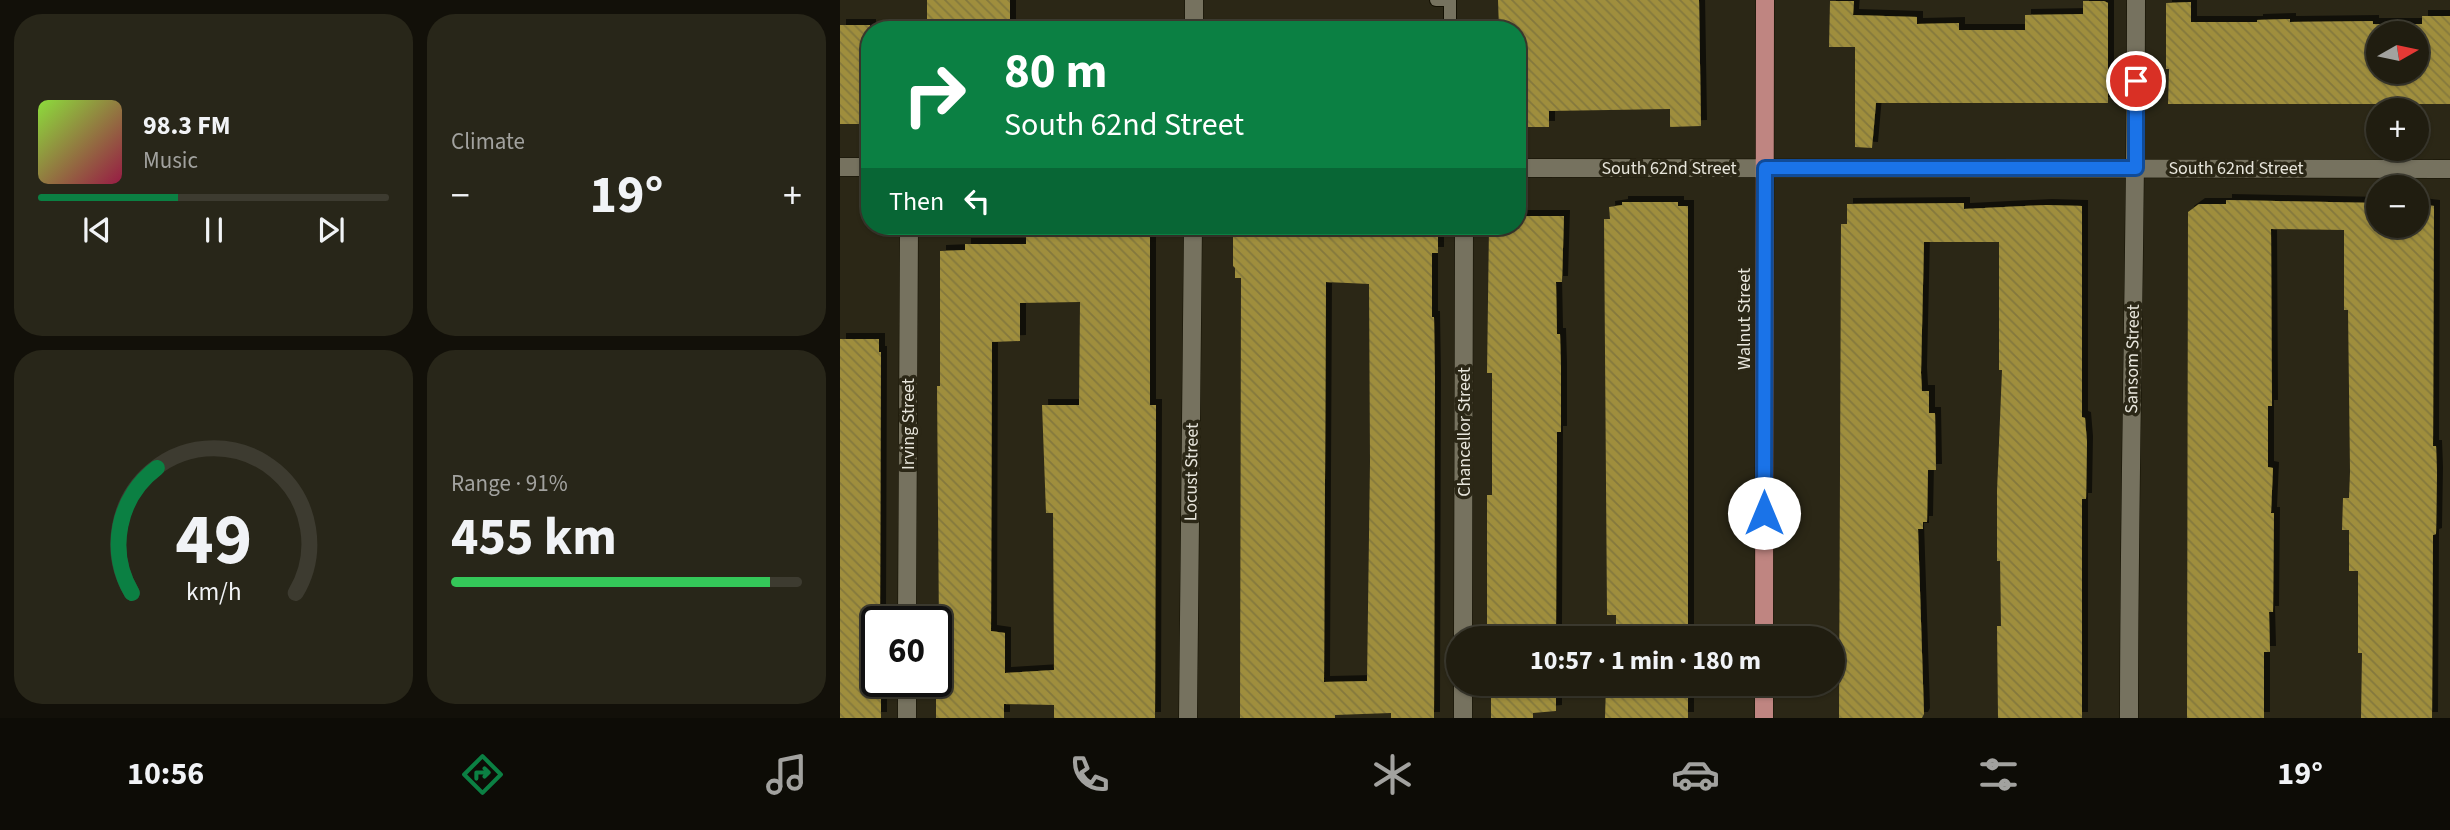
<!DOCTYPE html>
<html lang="en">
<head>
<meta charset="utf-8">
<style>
  :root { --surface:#201d10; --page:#282619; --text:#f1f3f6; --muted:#a2a29f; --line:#3d3b30; --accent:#0b8043 }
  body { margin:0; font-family:"Source Sans 3",sans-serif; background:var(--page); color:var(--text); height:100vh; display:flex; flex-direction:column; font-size:26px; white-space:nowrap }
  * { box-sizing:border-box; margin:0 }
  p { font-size:23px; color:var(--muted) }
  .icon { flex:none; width:38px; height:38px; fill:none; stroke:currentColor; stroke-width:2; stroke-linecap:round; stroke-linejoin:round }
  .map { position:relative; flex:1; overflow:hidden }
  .drawer { display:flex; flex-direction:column; gap:14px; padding:14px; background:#121009; width:840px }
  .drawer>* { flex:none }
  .guide { position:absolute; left:21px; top:21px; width:665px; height:214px; border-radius:28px; box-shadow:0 2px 5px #0004,0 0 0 2px var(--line); background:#0b8043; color:#fff; overflow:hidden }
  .needle { width:46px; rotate:81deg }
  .fabs { position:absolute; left:1526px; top:21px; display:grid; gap:14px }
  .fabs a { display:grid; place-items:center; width:63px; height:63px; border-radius:50%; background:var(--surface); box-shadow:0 2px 5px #0004,0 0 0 2px var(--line); font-size:35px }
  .speed { position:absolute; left:21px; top:606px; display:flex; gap:14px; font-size:35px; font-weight:700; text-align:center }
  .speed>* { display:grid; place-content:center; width:91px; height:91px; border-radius:50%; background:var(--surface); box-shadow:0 2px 5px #0004,0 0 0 2px var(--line); line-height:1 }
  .speed .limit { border:4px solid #111; border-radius:10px; background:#fff; color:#111 }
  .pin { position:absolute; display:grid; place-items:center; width:60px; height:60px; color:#fff; margin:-30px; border:4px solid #fff; border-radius:50%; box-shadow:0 2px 7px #0007 }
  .me { position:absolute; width:77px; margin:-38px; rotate:0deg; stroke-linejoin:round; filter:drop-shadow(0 0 5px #0008) }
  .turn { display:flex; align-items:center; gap:24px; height:147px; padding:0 28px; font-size:32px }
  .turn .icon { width:91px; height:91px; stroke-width:2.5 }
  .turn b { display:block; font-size:49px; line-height:60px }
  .then { display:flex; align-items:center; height:66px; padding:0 28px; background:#0003; gap:14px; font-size:26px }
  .big { font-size:52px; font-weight:700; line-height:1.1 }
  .drawer .card { flex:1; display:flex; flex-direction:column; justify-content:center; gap:10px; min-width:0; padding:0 24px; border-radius:28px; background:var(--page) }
  .drawer .dial { align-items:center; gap:0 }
  .dial svg { height:182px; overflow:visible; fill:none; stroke:var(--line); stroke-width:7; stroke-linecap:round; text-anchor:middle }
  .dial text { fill:var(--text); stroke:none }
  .song { display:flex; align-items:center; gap:21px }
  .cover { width:84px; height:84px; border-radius:10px; background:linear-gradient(135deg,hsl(90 70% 55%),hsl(340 70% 35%)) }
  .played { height:7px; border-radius:4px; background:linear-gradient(90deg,var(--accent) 40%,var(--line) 40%) }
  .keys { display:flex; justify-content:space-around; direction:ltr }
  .heat { display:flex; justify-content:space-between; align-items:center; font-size:38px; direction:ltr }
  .charge { height:10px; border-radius:5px; background:linear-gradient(90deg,#34c759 91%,var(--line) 0) }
  .drawer .tiles { flex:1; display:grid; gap:14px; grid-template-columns:repeat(2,1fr) }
  .trip { position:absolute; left:606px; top:626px; width:399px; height:70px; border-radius:35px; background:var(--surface); box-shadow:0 2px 5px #0004,0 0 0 2px var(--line); font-weight:700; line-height:70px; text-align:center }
  .menu { display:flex; height:112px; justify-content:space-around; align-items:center; background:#0d0c06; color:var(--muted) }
  .menu .icon { width:49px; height:49px }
  .menu .current { color:var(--accent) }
  .menu b { font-size:32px; color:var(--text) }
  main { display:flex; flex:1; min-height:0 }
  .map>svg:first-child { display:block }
  .building { fill:url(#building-back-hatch); fill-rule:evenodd; filter:url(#shadow) }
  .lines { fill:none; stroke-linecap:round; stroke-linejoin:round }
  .lane-casing { stroke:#131002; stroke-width:14 }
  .street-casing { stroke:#131002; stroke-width:19 }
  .primary-casing { stroke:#131002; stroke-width:19 }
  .lane { stroke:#76725f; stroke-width:12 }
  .street { stroke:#76725f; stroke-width:18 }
  .primary { stroke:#bf8581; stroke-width:18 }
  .route-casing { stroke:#114b97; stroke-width:18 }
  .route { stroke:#1a73e8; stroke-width:12 }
  .labels { text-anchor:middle; stroke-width:7; stroke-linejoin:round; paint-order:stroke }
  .street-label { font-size:18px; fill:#e8e6dc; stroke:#2b2716 }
</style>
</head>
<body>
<main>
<section class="drawer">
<div class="tiles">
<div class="card">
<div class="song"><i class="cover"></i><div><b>98.3 FM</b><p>Music</p></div></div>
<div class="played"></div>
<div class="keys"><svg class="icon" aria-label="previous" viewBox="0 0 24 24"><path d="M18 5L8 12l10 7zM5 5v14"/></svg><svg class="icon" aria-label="pause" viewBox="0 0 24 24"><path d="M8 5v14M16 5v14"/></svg><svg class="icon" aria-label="next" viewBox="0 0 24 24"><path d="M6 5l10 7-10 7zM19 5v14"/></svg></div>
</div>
<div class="card"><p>Climate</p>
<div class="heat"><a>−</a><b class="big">19°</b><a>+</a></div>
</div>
<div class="card dial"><svg viewBox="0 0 100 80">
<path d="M14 69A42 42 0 1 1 86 69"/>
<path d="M14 69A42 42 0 0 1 25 14" stroke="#0b8043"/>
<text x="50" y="56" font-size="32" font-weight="700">49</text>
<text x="50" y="72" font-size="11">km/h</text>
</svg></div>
<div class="card"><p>Range · 91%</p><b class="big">455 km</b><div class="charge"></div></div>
</div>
</section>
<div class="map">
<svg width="1610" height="718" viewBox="0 0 1610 718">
  <defs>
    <pattern id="building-back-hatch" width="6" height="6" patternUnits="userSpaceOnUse" patternTransform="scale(1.75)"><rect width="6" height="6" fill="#9f8e3d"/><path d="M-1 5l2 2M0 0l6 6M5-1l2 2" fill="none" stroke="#84783e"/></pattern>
    <filter id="shadow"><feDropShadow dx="6" dy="-6" stdDeviation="0" flood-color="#0009"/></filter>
  </defs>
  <rect width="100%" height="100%" fill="#2b2716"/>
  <g class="building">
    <rect x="87" y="0" width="83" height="30"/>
    <path d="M 658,0 L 859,0 L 861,126 L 830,127 L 830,109 L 709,111 L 709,127 L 677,127 L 677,30 L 659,30 Z"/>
    <path d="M 990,1 L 1014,1 L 1013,15 L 1077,17 L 1077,24 L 1119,23 L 1119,30 L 1185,30 L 1185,15 L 1243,14 L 1243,1 L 1264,1 L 1268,3 L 1268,103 L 1036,103 L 1032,148 L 1015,147 L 1015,47 L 989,47 Z"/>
    <path d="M 1351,2 L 1351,22 L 1417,22 L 1417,20 L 1450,19 L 1450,22 L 1533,21 L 1533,24 L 1582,24 L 1582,16 L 1610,16 L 1610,104 L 1328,104 L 1329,69 L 1326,69 L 1326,3 ZM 1538,33 L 1577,33 L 1577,72 L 1538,72 Z"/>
    <rect x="0" y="25" width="30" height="99"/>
    <path d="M 1386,200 L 1538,203 L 1538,226 L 1577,226 L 1577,204 L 1594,206 L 1593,446 L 1596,446 L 1597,473 L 1596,534 L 1593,535 L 1592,718 L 1521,718 L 1522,653 L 1518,653 L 1518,571 L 1509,571 L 1509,530 L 1502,530 L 1503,498 L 1509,498 L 1510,472 L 1508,310 L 1504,310 L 1504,230 L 1431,229 L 1432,406 L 1428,406 L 1428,467 L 1433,468 L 1431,513 L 1434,513 L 1433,612 L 1429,612 L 1430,652 L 1424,652 L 1424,718 L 1347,718 L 1348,212 L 1359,204 L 1386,204 Z"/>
    <path d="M 782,202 L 838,202 L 838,206 L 848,206 L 848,639 L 795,639 L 799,636 L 776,635 L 776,615 L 767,615 L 764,219 L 770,219 L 769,207 L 782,205 Z"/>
    <path d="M 1124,203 L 1124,209 L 1206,205 L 1242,206 L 1242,417 L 1245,418 L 1247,442 L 1246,499 L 1242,499 L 1242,718 L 1158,718 L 1157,626 L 1161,626 L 1160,561 L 1157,561 L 1157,491 L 1162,370 L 1159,370 L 1159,242 L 1084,242 L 1081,373 L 1082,391 L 1089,391 L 1089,413 L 1095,413 L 1096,470 L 1088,470 L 1087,522 L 1083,522 L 1083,529 L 1078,529 L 1084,714 L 1082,718 L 999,718 L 1001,224 L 1007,224 L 1007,204 Z"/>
    <path d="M 678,216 L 724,216 L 722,282 L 716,282 L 717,334 L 720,334 L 721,368 L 721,432 L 717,432 L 716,632 L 694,633 L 694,639 L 647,639 L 647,495 L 652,495 L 652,373 L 647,373 L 649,226 L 677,226 Z"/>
    <path d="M 186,226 L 310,226 L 310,405 L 316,405 L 315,718 L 214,718 L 214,705 L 164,704 L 164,718 L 96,718 L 96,631 L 99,631 L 97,386 L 100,386 L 100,251 L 125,250 L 125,244 L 186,244 ZM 240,302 L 239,405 L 202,405 L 206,513 L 213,513 L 214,670 L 165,673 L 165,633 L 151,631 L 152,342 L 180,341 L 180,303 Z"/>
    <path d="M 393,226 L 598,226 L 598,253 L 592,253 L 592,317 L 594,317 L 595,379 L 594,718 L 551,718 L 551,713 L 495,715 L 495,718 L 400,718 L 401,278 L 395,278 L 395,268 L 393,266 ZM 486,282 L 529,284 L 530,462 L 527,681 L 484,682 Z"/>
    <path d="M 0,339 L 39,339 L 39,352 L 41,352 L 40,621 L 37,621 L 37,681 L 41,681 L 41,718 L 0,718 Z"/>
    <path d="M 651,684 L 716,684 L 716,711 L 693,713 L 693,718 L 651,718 Z"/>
    <path d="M 766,684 L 848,684 L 848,718 L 765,718 Z"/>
  </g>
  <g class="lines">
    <g class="lane-casing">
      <g id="lane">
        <path d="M 596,0 L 610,0"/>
        <path d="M 610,0 L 610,30"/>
      </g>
    </g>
    <g class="street-casing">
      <g id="street">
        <path d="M 354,30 L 354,0"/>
        <path d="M 0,167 L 30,167"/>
        <path d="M 677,168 L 1610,169"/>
        <path d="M 67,621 L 69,226"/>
        <path d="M 623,639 L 624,226"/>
        <path d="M 67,718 L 67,681"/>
        <path d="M 348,718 L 353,226"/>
        <path d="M 623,718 L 623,684"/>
        <path d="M 1289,718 C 1289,479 1296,239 1296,0"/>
      </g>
    </g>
    <g class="primary-casing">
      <g id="primary">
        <path d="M 924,639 L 925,0"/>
        <path d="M 924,718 L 924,684"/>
      </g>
    </g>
    <use href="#lane" class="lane"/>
    <use href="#street" class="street"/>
    <use href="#primary" class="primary"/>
  </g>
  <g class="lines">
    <g class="route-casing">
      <path id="route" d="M 924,513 L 925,168 L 1296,168 L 1296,81"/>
    </g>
    <use href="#route" class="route"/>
  </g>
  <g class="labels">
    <g class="street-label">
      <text x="829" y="174">South 62nd Street</text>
      <text x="1396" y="174">South 62nd Street</text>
      <text transform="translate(904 319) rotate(-90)" y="6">Walnut Street</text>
      <text transform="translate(1292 359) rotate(-89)" y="6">Sansom Street</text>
      <text transform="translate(68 424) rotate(-90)" y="6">Irving Street</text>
      <text transform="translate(624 432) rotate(-90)" y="6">Chancellor Street</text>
      <text transform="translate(351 472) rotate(-89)" y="6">Locust Street</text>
    </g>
  </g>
</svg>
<div class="fabs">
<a><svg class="needle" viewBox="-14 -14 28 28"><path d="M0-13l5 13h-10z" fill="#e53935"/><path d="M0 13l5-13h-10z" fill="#a2a29f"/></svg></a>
<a>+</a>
<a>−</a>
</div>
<div class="speed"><div class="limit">60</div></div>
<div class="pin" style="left:1296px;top:81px;background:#d93025"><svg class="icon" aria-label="arrive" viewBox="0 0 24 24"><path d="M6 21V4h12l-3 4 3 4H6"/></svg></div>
<svg class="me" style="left:924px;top:513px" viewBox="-20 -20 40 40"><circle r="19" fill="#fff"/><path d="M0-13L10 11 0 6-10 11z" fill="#1a73e8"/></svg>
<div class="trip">10:57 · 1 min · 180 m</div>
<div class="guide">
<div class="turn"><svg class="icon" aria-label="right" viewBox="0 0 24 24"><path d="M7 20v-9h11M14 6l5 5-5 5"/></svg><div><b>80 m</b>South 62nd Street</div></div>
<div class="then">Then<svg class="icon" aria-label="left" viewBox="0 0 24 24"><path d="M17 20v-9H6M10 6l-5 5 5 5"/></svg></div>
</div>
</div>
</main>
<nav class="menu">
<b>10:56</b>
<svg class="icon current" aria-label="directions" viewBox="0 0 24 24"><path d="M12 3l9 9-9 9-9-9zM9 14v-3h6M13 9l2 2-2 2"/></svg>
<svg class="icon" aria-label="music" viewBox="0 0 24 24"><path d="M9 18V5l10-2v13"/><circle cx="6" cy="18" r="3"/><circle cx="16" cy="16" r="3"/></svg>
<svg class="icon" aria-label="phone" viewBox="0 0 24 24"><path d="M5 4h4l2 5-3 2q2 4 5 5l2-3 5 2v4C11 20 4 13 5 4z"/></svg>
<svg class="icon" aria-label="climate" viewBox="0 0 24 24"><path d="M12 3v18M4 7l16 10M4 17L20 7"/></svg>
<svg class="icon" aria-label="car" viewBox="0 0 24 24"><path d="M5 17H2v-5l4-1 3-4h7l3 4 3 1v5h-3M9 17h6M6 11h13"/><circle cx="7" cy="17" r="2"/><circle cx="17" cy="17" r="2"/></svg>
<svg class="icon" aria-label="filters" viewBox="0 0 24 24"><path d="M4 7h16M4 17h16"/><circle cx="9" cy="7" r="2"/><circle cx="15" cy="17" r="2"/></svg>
<b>19°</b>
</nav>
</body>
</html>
